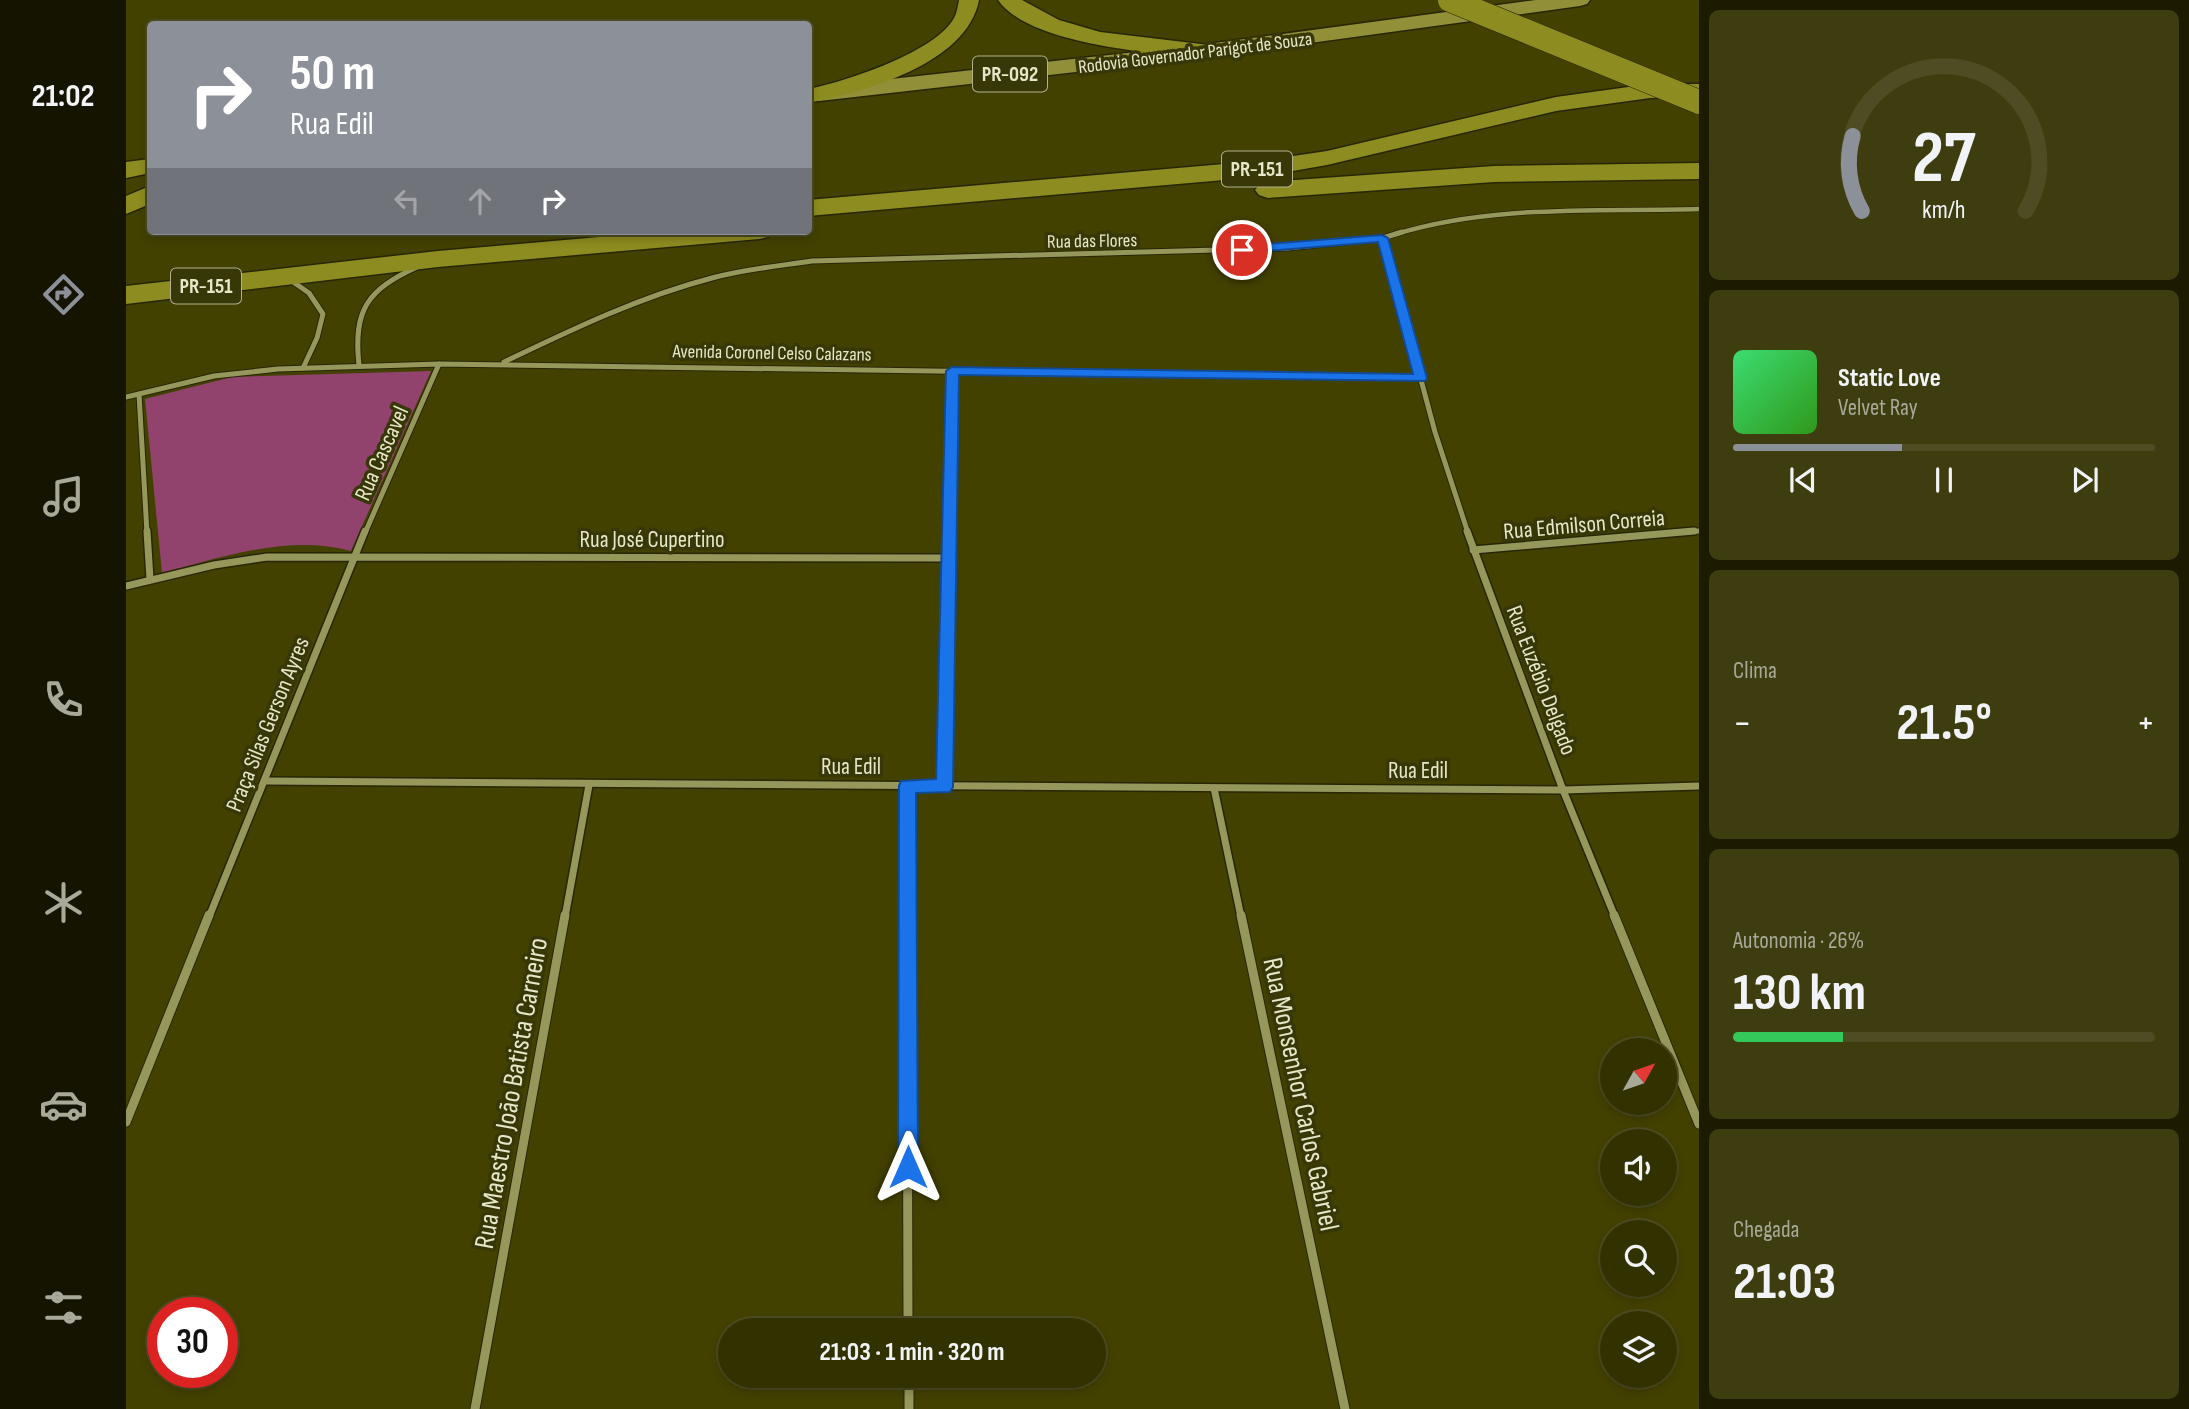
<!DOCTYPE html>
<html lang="pt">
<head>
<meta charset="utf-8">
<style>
  :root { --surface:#323100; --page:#3d3d0f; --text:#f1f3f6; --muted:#a8a999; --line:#4d4c22; --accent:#8c9099 }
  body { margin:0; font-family:"Sofia Sans Condensed",sans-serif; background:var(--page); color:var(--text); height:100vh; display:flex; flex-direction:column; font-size:26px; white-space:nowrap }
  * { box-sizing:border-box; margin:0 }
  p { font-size:23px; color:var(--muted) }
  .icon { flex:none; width:38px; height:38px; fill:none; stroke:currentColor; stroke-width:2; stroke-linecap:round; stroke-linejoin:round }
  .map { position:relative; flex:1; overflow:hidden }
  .drawer { display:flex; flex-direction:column; gap:10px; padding:10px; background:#1c1b00; width:490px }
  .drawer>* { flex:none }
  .top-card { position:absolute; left:21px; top:21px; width:665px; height:214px; border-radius:7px; box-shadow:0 4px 10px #0003,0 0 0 2px var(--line); background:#8c9099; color:#fff; overflow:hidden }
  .needle { width:46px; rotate:50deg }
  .fabs { position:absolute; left:1474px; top:1038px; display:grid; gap:14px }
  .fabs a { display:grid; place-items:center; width:77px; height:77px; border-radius:50%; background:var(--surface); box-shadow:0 4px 10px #0003,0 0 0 2px var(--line); font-size:35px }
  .speed { position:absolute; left:21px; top:1297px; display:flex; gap:14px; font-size:35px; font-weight:700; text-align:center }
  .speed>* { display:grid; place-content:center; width:91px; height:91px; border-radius:50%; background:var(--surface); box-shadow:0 4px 10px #0003,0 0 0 2px var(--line); line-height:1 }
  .speed .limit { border:10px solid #d22; background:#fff; color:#111 }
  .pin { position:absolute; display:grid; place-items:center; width:60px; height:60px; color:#fff; margin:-30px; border:4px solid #fff; border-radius:50%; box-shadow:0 2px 7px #0007 }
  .me { position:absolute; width:77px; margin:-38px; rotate:0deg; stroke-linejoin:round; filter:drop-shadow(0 0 5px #0008) }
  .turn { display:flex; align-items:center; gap:24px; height:147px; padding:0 28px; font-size:32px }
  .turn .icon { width:91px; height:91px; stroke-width:2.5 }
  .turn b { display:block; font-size:49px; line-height:60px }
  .lanes { display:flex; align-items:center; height:66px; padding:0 28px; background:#0003; justify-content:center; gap:35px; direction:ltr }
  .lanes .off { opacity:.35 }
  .big { font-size:52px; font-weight:700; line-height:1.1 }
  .drawer .card { flex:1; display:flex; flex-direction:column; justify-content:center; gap:10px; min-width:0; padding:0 24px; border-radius:10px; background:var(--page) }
  .drawer .dial { align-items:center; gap:0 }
  .dial svg { height:182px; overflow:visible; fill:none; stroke:var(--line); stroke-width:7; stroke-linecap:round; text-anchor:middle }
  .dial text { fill:var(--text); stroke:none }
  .song { display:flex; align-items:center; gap:21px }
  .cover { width:84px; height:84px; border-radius:10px; background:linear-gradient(135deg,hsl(140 70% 55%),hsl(110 70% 35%)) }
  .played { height:7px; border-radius:4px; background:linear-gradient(90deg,var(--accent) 40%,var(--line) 40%) }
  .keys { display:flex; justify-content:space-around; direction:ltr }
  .heat { display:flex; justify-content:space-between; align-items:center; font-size:38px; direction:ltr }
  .charge { height:10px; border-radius:5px; background:linear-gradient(90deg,#34c759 26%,var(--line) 0) }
  .trip { position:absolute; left:592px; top:1318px; width:388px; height:70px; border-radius:35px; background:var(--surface); box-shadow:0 4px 10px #0003,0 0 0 2px var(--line); font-weight:700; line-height:70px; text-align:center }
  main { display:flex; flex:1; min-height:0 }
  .tabs { display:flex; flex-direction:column; width:126px; justify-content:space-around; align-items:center; background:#141400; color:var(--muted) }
  .tabs .icon { width:49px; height:49px }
  .tabs .selected { color:var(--accent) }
  .tabs b { font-size:32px; color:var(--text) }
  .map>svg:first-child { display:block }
  .green { fill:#91436d }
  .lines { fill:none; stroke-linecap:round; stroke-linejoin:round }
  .street-far3-casing { stroke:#272708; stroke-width:6 }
  .street-far2-casing { stroke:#272708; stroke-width:7 }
  .street-far1-casing { stroke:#272708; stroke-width:10 }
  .street-casing { stroke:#272708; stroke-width:11 }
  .primary-casing { stroke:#272708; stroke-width:3 }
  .highway-casing { stroke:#272708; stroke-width:3 }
  .street-far3 { stroke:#96975b; stroke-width:4.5 }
  .street-far2 { stroke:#96975b; stroke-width:5 }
  .street-far1 { stroke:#96975b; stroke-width:7 }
  .street { stroke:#96975b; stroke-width:9 }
  .primary { fill:#919038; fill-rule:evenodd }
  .highway { fill:#8d8c20; fill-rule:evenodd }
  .highway-bridge-casing { stroke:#272708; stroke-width:25; stroke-linecap:butt }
  .highway-bridge { stroke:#8d8c20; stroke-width:24 }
  .route { fill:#1a73e8; stroke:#114b97; stroke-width:2 }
  .labels { text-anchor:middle; stroke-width:7; stroke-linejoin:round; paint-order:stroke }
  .far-street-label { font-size:19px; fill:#e6e7c8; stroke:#373707 }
  .shield { fill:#373707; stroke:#b2b28e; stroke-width:2 }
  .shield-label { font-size:21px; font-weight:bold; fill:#e6e7c8 }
  .street-label { font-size:23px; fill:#e6e7c8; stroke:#373707 }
  .near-street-label { font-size:28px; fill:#e6e7c8; stroke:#373707 }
</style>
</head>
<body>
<main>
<nav class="tabs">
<b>21:02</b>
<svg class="icon selected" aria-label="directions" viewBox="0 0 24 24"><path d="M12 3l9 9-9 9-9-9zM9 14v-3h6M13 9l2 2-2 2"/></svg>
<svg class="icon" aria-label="music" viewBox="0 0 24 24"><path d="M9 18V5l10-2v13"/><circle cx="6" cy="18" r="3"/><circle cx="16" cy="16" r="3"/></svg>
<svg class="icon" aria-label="phone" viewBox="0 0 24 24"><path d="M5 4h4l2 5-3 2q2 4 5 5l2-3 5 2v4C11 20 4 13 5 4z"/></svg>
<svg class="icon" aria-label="climate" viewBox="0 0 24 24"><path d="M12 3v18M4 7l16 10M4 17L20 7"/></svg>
<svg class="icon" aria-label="car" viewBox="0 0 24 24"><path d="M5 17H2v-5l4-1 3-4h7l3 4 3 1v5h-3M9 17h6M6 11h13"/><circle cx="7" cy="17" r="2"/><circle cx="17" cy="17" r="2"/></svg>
<svg class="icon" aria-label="filters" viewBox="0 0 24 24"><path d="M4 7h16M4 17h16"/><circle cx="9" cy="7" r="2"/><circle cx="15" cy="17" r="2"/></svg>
</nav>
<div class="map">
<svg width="1573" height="1409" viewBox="0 0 1573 1409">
  <rect width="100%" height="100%" fill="#434100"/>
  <path class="green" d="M 305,371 L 225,551 C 163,534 96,557 36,573 L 19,399 L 106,377 Z"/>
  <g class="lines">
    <g class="street-far3-casing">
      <path id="street-far3" d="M 1270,234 C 1367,204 1473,212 1573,209"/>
    </g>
    <g class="street-far2-casing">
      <g id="street-far2">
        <path d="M 1257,238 L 1309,432 L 1342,533"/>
        <path d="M 163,279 L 183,293 L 197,314 L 191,338 L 177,368"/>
        <path d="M 378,362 C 445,330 513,297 586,278 C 619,269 653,266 686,261 L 1162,248 L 1257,238 L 1276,232"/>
        <path d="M 233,365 C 227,310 241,290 291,267"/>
        <path d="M 13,394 L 21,533"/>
        <path d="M 0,397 L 88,376 L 152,369 L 313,364 L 1294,378"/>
        <path d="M 239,533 L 313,364"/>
        <path d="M 823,533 L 826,371"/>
        <path d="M 1547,533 L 1573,531"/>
      </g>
    </g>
    <g class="street-far1-casing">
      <g id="street-far1">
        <path d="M 21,531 L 24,579"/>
        <path d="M 1341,531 L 1437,790 L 1489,917"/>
        <path d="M 1347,550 L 1568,531"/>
        <path d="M 0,586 L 88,565 L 141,557 L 823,558"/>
        <path d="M 139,781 L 1437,790 L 1573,786"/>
        <path d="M 781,786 L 781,917"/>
        <path d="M 818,787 L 823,531"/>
        <path d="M 1088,788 L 1115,917"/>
        <path d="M 83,917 L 239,531"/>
        <path d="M 439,917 L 463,785"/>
      </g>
    </g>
    <g class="street-casing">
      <g id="street">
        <path d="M 781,915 L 782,1330"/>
        <path d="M 1115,915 L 1219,1409"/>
        <path d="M 1488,915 L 1573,1124"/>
        <path d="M 0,1122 L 83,915"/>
        <path d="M 783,1376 L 783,1409"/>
        <path d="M 349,1409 L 439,915"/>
      </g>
    </g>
    <g class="primary-casing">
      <path id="primary" d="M 1410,0 L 1464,0 L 1461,4 L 1454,6 L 1074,58 L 693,101 L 682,96 L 685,89 L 693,87 L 1074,45 Z"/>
    </g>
    <g class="highway-casing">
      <g id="highway">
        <path d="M 833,0 L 853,0 C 841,64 738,92 682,103 L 682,89 C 719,82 813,51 829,16 C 831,12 832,5 833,0 Z"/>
        <path d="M 872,0 L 896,0 L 933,20 L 974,32 L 1075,44 L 1083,46 L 1086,51 L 1083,56 L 1075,58 C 1025,53 902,44 872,0 Z"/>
        <path d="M 1524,84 L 1573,84 L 1573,96 L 1524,98 L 1430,111 L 1201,165 L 1133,177 L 682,216 L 682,200 L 1133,161 L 1201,151 L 1430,97 Z"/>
        <path d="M 24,159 L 24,173 L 0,178 L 0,162 Z"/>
        <path d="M 1573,163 L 1573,179 L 1368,182 L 1142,198 L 1133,195 L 1129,190 L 1133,185 L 1142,182 L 1368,166 Z"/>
        <path d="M 24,186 L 24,204 L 0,214 L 0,196 Z"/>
        <path d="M 541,231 L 646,231 L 642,237 L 633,239 L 312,267 L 0,304 L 0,286 L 312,251 Z"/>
      </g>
    </g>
    <use href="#street-far3" class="street-far3"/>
    <use href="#street-far2" class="street-far2"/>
    <use href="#street-far1" class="street-far1"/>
    <use href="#street" class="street"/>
    <use href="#primary" class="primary"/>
    <use href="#highway" class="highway"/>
    <g class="highway-bridge-casing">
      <path id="highway-bridge" d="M 1324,0 L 1573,102"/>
    </g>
    <use href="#highway-bridge" class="highway-bridge"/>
  </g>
  <path class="route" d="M 1256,235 L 1262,238 L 1301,378 L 1299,381 L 833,375 L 827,787 L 824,792 L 790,793 L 792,1167 L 789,1174 L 782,1177 L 775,1174 L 772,1167 L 773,786 L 775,781 L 810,779 L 820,371 L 826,367 L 1287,374 L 1252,242 L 1116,253 L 1111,250 L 1116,246 Z"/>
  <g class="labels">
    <g class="far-street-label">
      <text transform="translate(1069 52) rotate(-7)" y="7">Rodovia Governador Parigot de Souza</text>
      <text transform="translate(966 240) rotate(-1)" y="7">Rua das Flores</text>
      <text transform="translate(646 352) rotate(1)" y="7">Avenida Coronel Celso Calazans</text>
    </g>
    <g class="shield">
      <rect x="847" y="56.5" width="74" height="35" rx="5"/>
      <rect x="1096" y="151.5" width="70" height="35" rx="5"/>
      <rect x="45" y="268.5" width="70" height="35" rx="5"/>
    </g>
    <g class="shield-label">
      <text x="884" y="81">PR-092</text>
      <text x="1131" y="176">PR-151</text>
      <text x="80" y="293">PR-151</text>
    </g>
    <g class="street-label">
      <text transform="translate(255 453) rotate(-66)" y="8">Rua Cascavel</text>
      <text transform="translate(1458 524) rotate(-5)" y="8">Rua Edmilson Correia</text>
      <text x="526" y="547">Rua José Cupertino</text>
      <text transform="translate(1416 680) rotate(69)" y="8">Rua Euzébio Delgado</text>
      <text transform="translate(141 724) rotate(-68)" y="8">Praça Silas Gerson Ayres</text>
      <text x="725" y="774">Rua Edil</text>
      <text x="1292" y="778">Rua Edil</text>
    </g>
    <g class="near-street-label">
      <text transform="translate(384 1093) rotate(-80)" y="10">Rua Maestro João Batista Carneiro</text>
      <text transform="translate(1176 1094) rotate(78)" y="10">Rua Monsenhor Carlos Gabriel</text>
    </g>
  </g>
</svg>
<div class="fabs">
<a><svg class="needle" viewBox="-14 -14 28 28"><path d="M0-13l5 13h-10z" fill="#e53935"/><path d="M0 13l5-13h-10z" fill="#a8a999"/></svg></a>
<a><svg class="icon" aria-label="sound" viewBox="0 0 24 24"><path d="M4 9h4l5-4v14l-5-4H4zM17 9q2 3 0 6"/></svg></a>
<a><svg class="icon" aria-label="search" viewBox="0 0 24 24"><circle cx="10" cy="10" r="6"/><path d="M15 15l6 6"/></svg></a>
<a><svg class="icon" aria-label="layers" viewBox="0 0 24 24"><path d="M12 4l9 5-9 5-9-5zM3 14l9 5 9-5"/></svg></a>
</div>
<div class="speed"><div class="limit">30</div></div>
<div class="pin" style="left:1116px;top:250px;background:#d93025"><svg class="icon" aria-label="arrive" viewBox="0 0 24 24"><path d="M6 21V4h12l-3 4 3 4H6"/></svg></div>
<svg class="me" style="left:782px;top:1167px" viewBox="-20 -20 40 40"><path d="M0-17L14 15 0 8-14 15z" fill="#1a73e8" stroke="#fff" stroke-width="4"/></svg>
<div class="trip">21:03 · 1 min · 320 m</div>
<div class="top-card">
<div class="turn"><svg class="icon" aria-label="right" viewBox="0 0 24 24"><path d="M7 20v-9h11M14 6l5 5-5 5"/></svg><div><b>50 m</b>Rua Edil</div></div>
<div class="lanes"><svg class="icon off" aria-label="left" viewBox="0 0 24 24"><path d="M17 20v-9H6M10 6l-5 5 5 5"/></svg><svg class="icon off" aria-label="ahead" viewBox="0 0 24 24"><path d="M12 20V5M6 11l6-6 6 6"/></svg><svg class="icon" aria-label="right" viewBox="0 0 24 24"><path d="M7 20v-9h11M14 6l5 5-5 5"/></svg></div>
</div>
</div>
<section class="drawer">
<div class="card dial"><svg viewBox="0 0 100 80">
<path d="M14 69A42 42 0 1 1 86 69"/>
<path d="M14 69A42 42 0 0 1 10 36" stroke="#8c9099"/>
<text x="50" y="56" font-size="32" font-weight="700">27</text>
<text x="50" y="72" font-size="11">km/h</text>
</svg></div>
<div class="card">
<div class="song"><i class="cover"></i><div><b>Static Love</b><p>Velvet Ray</p></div></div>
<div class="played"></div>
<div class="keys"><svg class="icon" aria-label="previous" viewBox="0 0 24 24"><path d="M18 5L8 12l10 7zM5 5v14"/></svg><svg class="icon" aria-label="pause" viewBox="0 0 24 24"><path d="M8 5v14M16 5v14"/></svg><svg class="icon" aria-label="next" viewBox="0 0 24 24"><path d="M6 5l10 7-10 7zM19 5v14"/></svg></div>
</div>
<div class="card"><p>Clima</p>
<div class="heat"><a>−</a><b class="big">21.5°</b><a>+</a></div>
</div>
<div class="card"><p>Autonomia · 26%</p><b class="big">130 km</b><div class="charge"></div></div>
<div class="card"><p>Chegada</p><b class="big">21:03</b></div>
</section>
</main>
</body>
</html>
